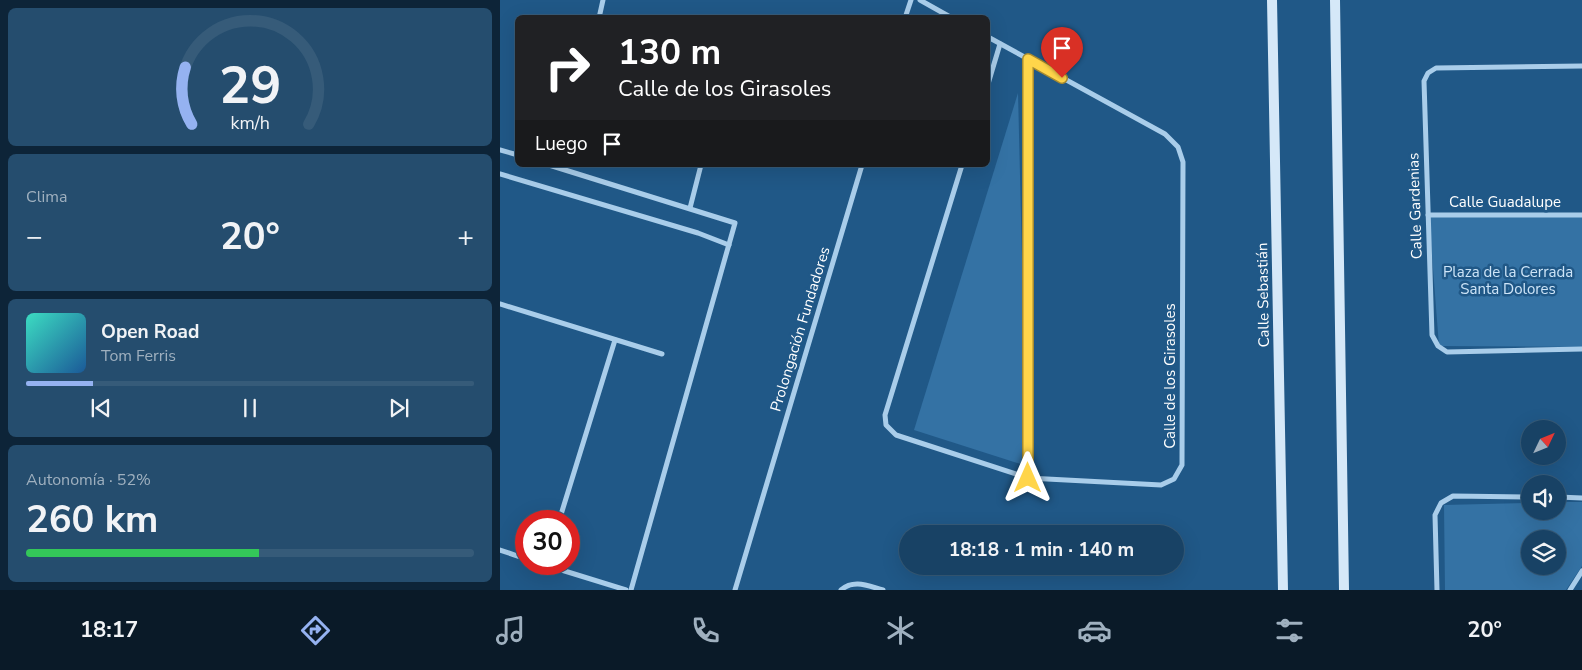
<!DOCTYPE html>
<html lang="es">
<head>
<meta charset="utf-8">
<style>
  :root { --surface:#184265; --page:#254d6e; --text:#f1f3f6; --muted:#9fb0bf; --line:#365b79; --accent:#95b2f1 }
  body { margin:0; font-family:"Nunito Sans",sans-serif; background:var(--page); color:var(--text); height:100vh; display:flex; flex-direction:column; font-size:19px; white-space:nowrap }
  * { box-sizing:border-box; margin:0 }
  p { font-size:16px; color:var(--muted) }
  .icon { flex:none; width:28px; height:28px; fill:none; stroke:currentColor; stroke-width:2; stroke-linecap:round; stroke-linejoin:round }
  .map { position:relative; flex:1; overflow:hidden }
  .side { display:flex; flex-direction:column; gap:8px; padding:8px; background:#0d2438; width:500px }
  .side>* { flex:none }
  .guide { position:absolute; left:15px; top:15px; width:475px; height:152px; border-radius:8px; box-shadow:0 5px 20px #0002,0 0 0 1px var(--line); background:#202124; color:#fff; overflow:hidden }
  .needle { width:32px; rotate:47deg }
  .fabs { position:absolute; left:1021px; top:420px; display:grid; gap:10px }
  .fabs a { display:grid; place-items:center; width:45px; height:45px; border-radius:50%; background:var(--surface); box-shadow:0 5px 20px #0002,0 0 0 1px var(--line); font-size:25px }
  .speed { position:absolute; left:15px; top:510px; display:flex; gap:10px; font-size:25px; font-weight:700; text-align:center }
  .speed>* { display:grid; place-content:center; width:65px; height:65px; border-radius:50%; background:var(--surface); box-shadow:0 5px 20px #0002,0 0 0 1px var(--line); line-height:1 }
  .speed .limit { border:8px solid #d22; background:#fff; color:#111 }
  .pin { position:absolute; display:grid; place-items:center; width:42px; height:42px; color:#fff; margin:-51px -21px; border-radius:50% 50% 50% 0; rotate:-45deg; box-shadow:0 0 5px #0007 }
  .pin .icon { rotate:45deg }
  .me { position:absolute; width:55px; margin:-28px; rotate:0deg; stroke-linejoin:round; filter:drop-shadow(0 0 4px #0008) }
  .turn { display:flex; align-items:center; gap:18px; height:105px; padding:0 20px; font-size:22px }
  .turn .icon { width:65px; height:65px; stroke-width:2.5 }
  .turn b { display:block; font-size:35px; line-height:42px }
  .then { display:flex; align-items:center; height:48px; padding:0 20px; background:#0003; gap:10px; font-size:19px }
  .big { font-size:38px; font-weight:700; line-height:1.1 }
  .side .card { flex:1; display:flex; flex-direction:column; justify-content:center; gap:8px; min-width:0; padding:0 18px; border-radius:8px; background:var(--page) }
  .side .dial { align-items:center; gap:0 }
  .dial svg { height:130px; overflow:visible; fill:none; stroke:var(--line); stroke-width:7; stroke-linecap:round; text-anchor:middle }
  .dial text { fill:var(--text); stroke:none }
  .song { display:flex; align-items:center; gap:15px }
  .cover { width:60px; height:60px; border-radius:8px; background:linear-gradient(135deg,hsl(170 70% 55%),hsl(210 70% 35%)) }
  .played { height:5px; border-radius:2px; background:linear-gradient(90deg,var(--accent) 15%,var(--line) 15%) }
  .keys { display:flex; justify-content:space-around; direction:ltr }
  .heat { display:flex; justify-content:space-between; align-items:center; font-size:28px; direction:ltr }
  .charge { height:8px; border-radius:4px; background:linear-gradient(90deg,#34c759 52%,var(--line) 0) }
  .trip { position:absolute; left:399px; top:525px; width:285px; height:50px; border-radius:25px; background:var(--surface); box-shadow:0 5px 20px #0002,0 0 0 1px var(--line); font-weight:700; line-height:50px; text-align:center }
  .dock { display:flex; height:80px; justify-content:space-around; align-items:center; background:#0a1a28; color:var(--muted) }
  .dock .icon { width:35px; height:35px }
  .dock .current { color:var(--accent) }
  .dock b { font-size:22px; color:var(--text) }
  main { display:flex; flex:1; min-height:0 }
  .map>svg:first-child { display:block }
  .green { fill:#3472a4; fill-rule:evenodd }
  .lines { fill:none; stroke-linecap:round; stroke-linejoin:round }
  .street { stroke:#a9cdea; stroke-width:5 }
  .secondary { stroke:#d5e8f8; stroke-width:10 }
  .route-casing { stroke:#a68a30; stroke-width:12 }
  .route { stroke:#ffd54a; stroke-width:9 }
  .labels { text-anchor:middle; stroke-width:5; stroke-linejoin:round; paint-order:stroke }
  .street-label { font-size:15px; fill:#fff; stroke:#205887 }
  .park-label { font-size:15px; fill:#cee5f8; stroke:#205887 }
</style>
</head>
<body>
<main>
<section class="side">
<div class="card dial"><svg viewBox="0 0 100 80">
<path d="M14 69A42 42 0 1 1 86 69"/>
<path d="M14 69A42 42 0 0 1 10 34" stroke="#95b2f1"/>
<text x="50" y="56" font-size="32" font-weight="700">29</text>
<text x="50" y="72" font-size="11">km/h</text>
</svg></div>
<div class="card"><p>Clima</p>
<div class="heat"><a>−</a><b class="big">20°</b><a>+</a></div>
</div>
<div class="card">
<div class="song"><i class="cover"></i><div><b>Open Road</b><p>Tom Ferris</p></div></div>
<div class="played"></div>
<div class="keys"><svg class="icon" aria-label="previous" viewBox="0 0 24 24"><path d="M18 5L8 12l10 7zM5 5v14"/></svg><svg class="icon" aria-label="pause" viewBox="0 0 24 24"><path d="M8 5v14M16 5v14"/></svg><svg class="icon" aria-label="next" viewBox="0 0 24 24"><path d="M6 5l10 7-10 7zM19 5v14"/></svg></div>
</div>
<div class="card"><p>Autonomía · 52%</p><b class="big">260 km</b><div class="charge"></div></div>
</section>
<div class="map">
<svg width="1082" height="590" viewBox="0 0 1082 590">
  <rect width="100%" height="100%" fill="#205887"/>
  <g class="green">
    <path d="M 518,93 L 527,466 L 414,430 Z"/>
    <path d="M 1082,215 L 1082,347 L 939,346 L 929,216 Z"/>
    <path d="M 1058,502 L 1082,502 L 1082,566 L 1066,590 L 945,590 L 944,505 L 1030,503 L 1030,511 L 1058,511 ZM 1030,539 L 1058,539 L 1058,566 L 1030,566 Z"/>
  </g>
  <g class="lines">
    <g class="street">
      <path d="M 420,0 L 452,18"/>
      <path d="M 99,18 L 103,0"/>
      <path d="M 405,18 L 411,0"/>
      <path d="M 1082,66 L 936,68 L 928,73 L 924,81 L 932,335 L 938,346 L 947,352 L 1082,349"/>
      <path d="M 488,84 L 500,44"/>
      <path d="M 0,150 L 18,155"/>
      <path d="M 49,165 L 235,223 L 131,590"/>
      <path d="M 462,165 L 385,415 L 386,425 L 396,435 L 528,478 L 661,485 L 674,479 L 682,465 L 683,162 L 678,147 L 665,134 L 488,37"/>
      <path d="M 0,174 L 198,233 L 229,245"/>
      <path d="M 190,208 L 201,165"/>
      <path d="M 928,215 L 1082,215"/>
      <path d="M 0,304 L 162,354"/>
      <path d="M 528,478 L 528,59"/>
      <path d="M 1058,497 L 1082,498"/>
      <path d="M 59,521 L 115,340"/>
      <path d="M 0,550 L 26,559"/>
      <path d="M 42,564 L 126,590"/>
      <path d="M 235,590 L 362,165"/>
      <path d="M 341,590 C 354,579 368,586 383,590"/>
      <path d="M 937,590 L 935,515 L 941,503 L 953,496 L 1030,497"/>
      <path d="M 1070,590 L 1082,571"/>
    </g>
    <g class="secondary">
      <path d="M 772,0 L 783,590"/>
      <path d="M 835,0 L 844,590"/>
    </g>
  </g>
  <g class="lines">
    <g class="route-casing">
      <path id="route" d="M 528,478 L 528,59 L 562,78"/>
    </g>
    <use href="#route" class="route"/>
  </g>
  <g class="labels">
    <g class="street-label">
      <text x="1005" y="207">Calle Guadalupe</text>
      <text transform="translate(915 206) rotate(-92)" y="5">Calle Gardenias</text>
      <text transform="translate(763 295) rotate(-91)" y="5">Calle Sebastián</text>
      <text transform="translate(300 329) rotate(-73)" y="5">Prolongación Fundadores</text>
      <text transform="translate(670 376) rotate(-90)" y="5">Calle de los Girasoles</text>
    </g>
    <g class="park-label">
      <text x="1008" y="277">Plaza de la Cerrada<tspan x="1008" dy="17">Santa Dolores</tspan></text>
    </g>
  </g>
</svg>
<div class="fabs">
<a><svg class="needle" viewBox="-14 -14 28 28"><path d="M0-13l5 13h-10z" fill="#e53935"/><path d="M0 13l5-13h-10z" fill="#9fb0bf"/></svg></a>
<a><svg class="icon" aria-label="sound" viewBox="0 0 24 24"><path d="M4 9h4l5-4v14l-5-4H4zM17 9q2 3 0 6"/></svg></a>
<a><svg class="icon" aria-label="layers" viewBox="0 0 24 24"><path d="M12 4l9 5-9 5-9-5zM3 14l9 5 9-5"/></svg></a>
</div>
<div class="speed"><div class="limit">30</div></div>
<div class="pin" style="left:562px;top:78px;background:#d93025"><svg class="icon" aria-label="arrive" viewBox="0 0 24 24"><path d="M6 21V4h12l-3 4 3 4H6"/></svg></div>
<svg class="me" style="left:528px;top:478px" viewBox="-20 -20 40 40"><path d="M0-17L14 15 0 8-14 15z" fill="#ffd54a" stroke="#fff" stroke-width="4"/></svg>
<div class="trip">18:18 · 1 min · 140 m</div>
<div class="guide">
<div class="turn"><svg class="icon" aria-label="right" viewBox="0 0 24 24"><path d="M7 20v-9h11M14 6l5 5-5 5"/></svg><div><b>130 m</b>Calle de los Girasoles</div></div>
<div class="then">Luego<svg class="icon" aria-label="arrive" viewBox="0 0 24 24"><path d="M6 21V4h12l-3 4 3 4H6"/></svg></div>
</div>
</div>
</main>
<nav class="dock">
<b>18:17</b>
<svg class="icon current" aria-label="directions" viewBox="0 0 24 24"><path d="M12 3l9 9-9 9-9-9zM9 14v-3h6M13 9l2 2-2 2"/></svg>
<svg class="icon" aria-label="music" viewBox="0 0 24 24"><path d="M9 18V5l10-2v13"/><circle cx="6" cy="18" r="3"/><circle cx="16" cy="16" r="3"/></svg>
<svg class="icon" aria-label="phone" viewBox="0 0 24 24"><path d="M5 4h4l2 5-3 2q2 4 5 5l2-3 5 2v4C11 20 4 13 5 4z"/></svg>
<svg class="icon" aria-label="climate" viewBox="0 0 24 24"><path d="M12 3v18M4 7l16 10M4 17L20 7"/></svg>
<svg class="icon" aria-label="car" viewBox="0 0 24 24"><path d="M5 17H2v-5l4-1 3-4h7l3 4 3 1v5h-3M9 17h6M6 11h13"/><circle cx="7" cy="17" r="2"/><circle cx="17" cy="17" r="2"/></svg>
<svg class="icon" aria-label="filters" viewBox="0 0 24 24"><path d="M4 7h16M4 17h16"/><circle cx="9" cy="7" r="2"/><circle cx="15" cy="17" r="2"/></svg>
<b>20°</b>
</nav>
</body>
</html>
